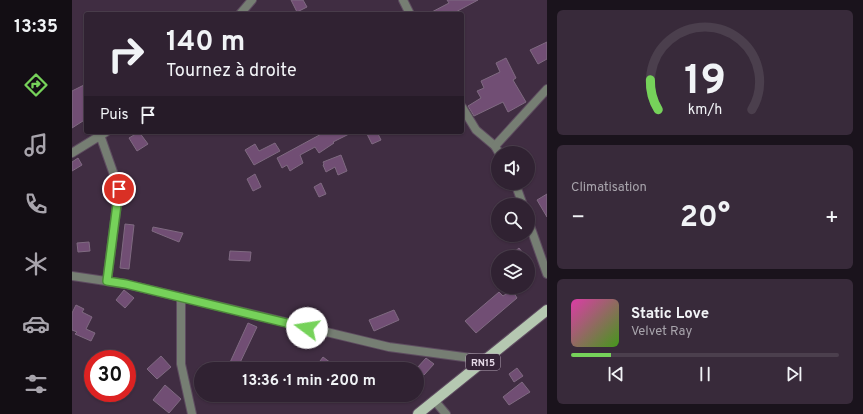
<!DOCTYPE html>
<html lang="fr">
<head>
<meta charset="utf-8">
<style>
  :root { --surface:#302232; --page:#382a3a; --text:#f1f3f6; --muted:#a8a4ac; --line:#4b3f4d; --accent:#76d25a }
  body { margin:0; font-family:Overpass,sans-serif; background:var(--page); color:var(--text); height:100vh; display:flex; flex-direction:column; font-size:15px; white-space:nowrap }
  * { box-sizing:border-box; margin:0 }
  p { font-size:13px; color:var(--muted) }
  .icon { flex:none; width:22px; height:22px; fill:none; stroke:currentColor; stroke-width:2; stroke-linecap:round; stroke-linejoin:round }
  .map { position:relative; flex:1; overflow:hidden }
  .sheet { display:flex; flex-direction:column; gap:10px; padding:10px; background:#1a131c; width:316px }
  .sheet>* { flex:none }
  .guide { position:absolute; left:12px; top:12px; width:380px; height:122px; border-radius:4px; box-shadow:0 1px 3px #0004,0 0 0 1px var(--line); background:#302232; color:var(--text); overflow:hidden }
  .fabs { position:absolute; left:419px; top:146px; display:grid; gap:8px }
  .fabs a { display:grid; place-items:center; width:44px; height:44px; border-radius:50%; background:var(--surface); box-shadow:0 1px 3px #0004,0 0 0 1px var(--line); font-size:20px }
  .speed { position:absolute; left:12px; top:350px; display:flex; gap:8px; font-size:20px; font-weight:700; text-align:center }
  .speed>* { display:grid; place-content:center; width:52px; height:52px; border-radius:50%; background:var(--surface); box-shadow:0 1px 3px #0004,0 0 0 1px var(--line); line-height:1 }
  .speed .limit { border:6px solid #d22; background:#fff; color:#111 }
  .pin { position:absolute; display:grid; place-items:center; width:34px; height:34px; color:#fff; margin:-17px; border:2px solid #fff; border-radius:50%; box-shadow:0 1px 4px #0007 }
  .me { position:absolute; width:44px; margin:-22px; rotate:284deg; stroke-linejoin:round; filter:drop-shadow(0 0 3px #0008) }
  .turn { display:flex; align-items:center; gap:14px; height:84px; padding:0 16px; font-size:18px }
  .turn .icon { width:52px; height:52px; stroke-width:2.5 }
  .turn b { display:block; font-size:28px; line-height:34px }
  .then { display:flex; align-items:center; height:38px; padding:0 16px; background:#0003; gap:8px; font-size:15px }
  .big { font-size:30px; font-weight:700; line-height:1.1 }
  .sheet .tile { flex:1; display:flex; flex-direction:column; justify-content:center; gap:6px; min-width:0; padding:0 14px; border-radius:6px; background:var(--page) }
  .sheet .dial { align-items:center; gap:0 }
  .dial svg { height:104px; overflow:visible; fill:none; stroke:var(--line); stroke-width:7; stroke-linecap:round; text-anchor:middle }
  .dial text { fill:var(--text); stroke:none }
  .song { display:flex; align-items:center; gap:12px }
  .cover { width:48px; height:48px; border-radius:6px; background:linear-gradient(135deg,hsl(320 70% 55%),hsl(100 70% 35%)) }
  .played { height:4px; border-radius:2px; background:linear-gradient(90deg,var(--accent) 15%,var(--line) 15%) }
  .keys { display:flex; justify-content:space-around; direction:ltr }
  .heat { display:flex; justify-content:space-between; align-items:center; font-size:22px; direction:ltr }
  .trip { position:absolute; left:122px; top:362px; width:230px; height:40px; border-radius:20px; background:var(--surface); box-shadow:0 1px 3px #0004,0 0 0 1px var(--line); font-weight:700; line-height:40px; text-align:center }
  main { display:flex; flex:1; min-height:0 }
  .dock { display:flex; flex-direction:column; width:72px; justify-content:space-around; align-items:center; background:#130e14; color:var(--muted) }
  .dock .icon { width:28px; height:28px }
  .dock .on { color:var(--accent) }
  .dock b { font-size:18px; color:var(--text) }
  .map>svg:first-child { display:block }
  .building { fill:#714e74; stroke:#7f6a81 }
  .lines { fill:none; stroke-linecap:round; stroke-linejoin:round }
  .street-casing { stroke:#5e4c60; stroke-width:10 }
  .primary-casing { stroke:#5e4c60; stroke-width:12 }
  .street { stroke:#767e73; stroke-width:8 }
  .primary { stroke:#b5c8b1; stroke-width:10 }
  .route-casing { stroke:#4d883a; stroke-width:10 }
  .route { stroke:#76d25a; stroke-width:7 }
  .labels { text-anchor:middle; stroke-width:4; stroke-linejoin:round; paint-order:stroke }
  .shield { fill:#352337; stroke:#b0a2b2; stroke-width:1 }
  .shield-label { font-size:10px; font-weight:bold; fill:#e5d8e6 }
</style>
</head>
<body>
<main>
<nav class="dock">
<b>13:35</b>
<svg class="icon on" aria-label="directions" viewBox="0 0 24 24"><path d="M12 3l9 9-9 9-9-9zM9 14v-3h6M13 9l2 2-2 2"/></svg>
<svg class="icon" aria-label="music" viewBox="0 0 24 24"><path d="M9 18V5l10-2v13"/><circle cx="6" cy="18" r="3"/><circle cx="16" cy="16" r="3"/></svg>
<svg class="icon" aria-label="phone" viewBox="0 0 24 24"><path d="M5 4h4l2 5-3 2q2 4 5 5l2-3 5 2v4C11 20 4 13 5 4z"/></svg>
<svg class="icon" aria-label="climate" viewBox="0 0 24 24"><path d="M12 3v18M4 7l16 10M4 17L20 7"/></svg>
<svg class="icon" aria-label="car" viewBox="0 0 24 24"><path d="M5 17H2v-5l4-1 3-4h7l3 4 3 1v5h-3M9 17h6M6 11h13"/><circle cx="7" cy="17" r="2"/><circle cx="17" cy="17" r="2"/></svg>
<svg class="icon" aria-label="filters" viewBox="0 0 24 24"><path d="M4 7h16M4 17h16"/><circle cx="9" cy="7" r="2"/><circle cx="15" cy="17" r="2"/></svg>
</nav>
<div class="map">
<svg width="475" height="414" viewBox="0 0 475 414">
  <rect width="100%" height="100%" fill="#402d42"/>
  <g class="building">
    <path d="M 219,0 L 231,0 L 235,7 L 225,12 Z"/>
    <path d="M 375,0 L 406,0 L 380,14 L 356,14 L 377,3 Z"/>
    <path d="M 475,42 L 475,59 L 466,64 L 458,50 Z"/>
    <path d="M 434,58 L 444,78 L 441,80 L 454,102 L 436,112 L 431,102 L 402,116 L 396,106 L 409,98 L 405,91 L 412,88 L 409,81 L 428,72 L 424,63 Z"/>
    <path d="M 14,84 L 14,119 L 0,128 L 0,91 Z"/>
    <path d="M 67,132 L 76,144 L 65,151 L 57,138 Z"/>
    <path d="M 253,132 L 281,132 L 261,142 L 262,143 L 247,153 L 243,147 L 228,155 L 231,163 L 221,169 L 218,171 L 215,165 L 210,168 L 205,158 Z"/>
    <path d="M 294,132 L 305,132 L 309,140 L 300,144 Z"/>
    <path d="M 203,143 L 208,151 L 182,165 L 173,150 L 183,144 L 187,151 Z"/>
    <path d="M 269,155 L 275,171 L 266,175 L 263,167 L 254,172 L 251,165 L 252,164 L 251,162 Z"/>
    <path d="M 6,158 L 10,165 L 0,171 L 0,162 Z"/>
    <path d="M 183,174 L 189,187 L 181,191 L 175,179 Z"/>
    <path d="M 249,183 L 254,194 L 247,197 L 242,187 Z"/>
    <path d="M 475,194 L 475,217 L 465,200 Z"/>
    <path d="M 53,224 L 62,225 L 57,269 L 48,268 Z"/>
    <path d="M 81,227 L 111,233 L 107,242 L 80,231 Z"/>
    <path d="M 17,242 L 18,251 L 6,252 L 5,243 Z"/>
    <path d="M 447,248 L 454,257 L 436,257 Z"/>
    <path d="M 158,251 L 179,252 L 178,261 L 157,260 Z"/>
    <path d="M 52,290 L 62,298 L 53,308 L 44,300 Z"/>
    <path d="M 440,290 L 445,298 L 404,333 L 393,321 L 427,292 L 431,296 Z"/>
    <path d="M 4,305 L 12,309 L 10,312 L 20,317 L 14,329 L 23,333 L 19,341 L 3,334 L 5,332 L 0,330 L 0,313 Z"/>
    <path d="M 322,310 L 327,320 L 302,331 L 297,320 Z"/>
    <path d="M 176,323 L 185,327 L 165,369 L 155,369 Z"/>
    <path d="M 89,356 L 99,367 L 85,379 L 75,369 Z"/>
    <path d="M 251,357 L 267,369 L 250,369 L 245,365 Z"/>
    <path d="M 354,358 L 362,364 L 352,375 L 345,368 Z"/>
    <path d="M 445,368 L 451,376 L 442,382 L 437,374 Z"/>
    <path d="M 450,382 L 458,392 L 437,405 L 431,397 Z"/>
    <path d="M 93,385 L 109,399 L 97,413 L 81,400 Z"/>
  </g>
  <g class="lines">
    <g class="street-casing">
      <g id="street">
        <path d="M 331,0 L 338,14"/>
        <path d="M 168,14 L 180,0"/>
        <path d="M 390,107 L 404,130 L 423,146 L 427,153"/>
        <path d="M 28,135 L 47,189 L 35,281"/>
        <path d="M 423,146 L 475,89"/>
        <path d="M 0,153 L 34,132"/>
        <path d="M 443,183 L 451,205"/>
        <path d="M 456,220 L 475,274"/>
        <path d="M 0,276 L 54,284 L 317,347 L 414,360"/>
        <path d="M 109,297 L 109,364 L 120,414"/>
        <path d="M 362,400 L 374,414"/>
      </g>
    </g>
    <g class="primary-casing">
      <path id="primary" d="M 346,414 L 475,310"/>
    </g>
    <use href="#street" class="street"/>
    <use href="#primary" class="primary"/>
  </g>
  <g class="lines">
    <g class="route-casing">
      <path id="route" d="M 47,189 L 35,281 L 54,284 L 235,328"/>
    </g>
    <use href="#route" class="route"/>
  </g>
  <g class="labels">
    <rect class="shield" x="394" y="354" width="34" height="16" rx="3"/>
    <g class="shield-label">
      <text x="411" y="366">RN15</text>
    </g>
  </g>
</svg>
<div class="fabs">
<a><svg class="icon" aria-label="sound" viewBox="0 0 24 24"><path d="M4 9h4l5-4v14l-5-4H4zM17 9q2 3 0 6"/></svg></a>
<a><svg class="icon" aria-label="search" viewBox="0 0 24 24"><circle cx="10" cy="10" r="6"/><path d="M15 15l6 6"/></svg></a>
<a><svg class="icon" aria-label="layers" viewBox="0 0 24 24"><path d="M12 4l9 5-9 5-9-5zM3 14l9 5 9-5"/></svg></a>
</div>
<div class="speed"><div class="limit">30</div></div>
<div class="pin" style="left:47px;top:189px;background:#d93025"><svg class="icon" aria-label="arrive" viewBox="0 0 24 24"><path d="M6 21V4h12l-3 4 3 4H6"/></svg></div>
<svg class="me" style="left:235px;top:328px" viewBox="-20 -20 40 40"><circle r="19" fill="#fff"/><path d="M0-13L10 11 0 6-10 11z" fill="#76d25a"/></svg>
<div class="trip">13:36 · 1 min · 200 m</div>
<div class="guide">
<div class="turn"><svg class="icon" aria-label="right" viewBox="0 0 24 24"><path d="M7 20v-9h11M14 6l5 5-5 5"/></svg><div><b>140 m</b>Tournez à droite</div></div>
<div class="then">Puis<svg class="icon" aria-label="arrive" viewBox="0 0 24 24"><path d="M6 21V4h12l-3 4 3 4H6"/></svg></div>
</div>
</div>
<section class="sheet">
<div class="tile dial"><svg viewBox="0 0 100 80">
<path d="M14 69A42 42 0 1 1 86 69"/>
<path d="M14 69A42 42 0 0 1 8 46" stroke="#76d25a"/>
<text x="50" y="56" font-size="32" font-weight="700">19</text>
<text x="50" y="72" font-size="11">km/h</text>
</svg></div>
<div class="tile"><p>Climatisation</p>
<div class="heat"><a>−</a><b class="big">20°</b><a>+</a></div>
</div>
<div class="tile">
<div class="song"><i class="cover"></i><div><b>Static Love</b><p>Velvet Ray</p></div></div>
<div class="played"></div>
<div class="keys"><svg class="icon" aria-label="previous" viewBox="0 0 24 24"><path d="M18 5L8 12l10 7zM5 5v14"/></svg><svg class="icon" aria-label="pause" viewBox="0 0 24 24"><path d="M8 5v14M16 5v14"/></svg><svg class="icon" aria-label="next" viewBox="0 0 24 24"><path d="M6 5l10 7-10 7zM19 5v14"/></svg></div>
</div>
</section>
</main>
</body>
</html>
